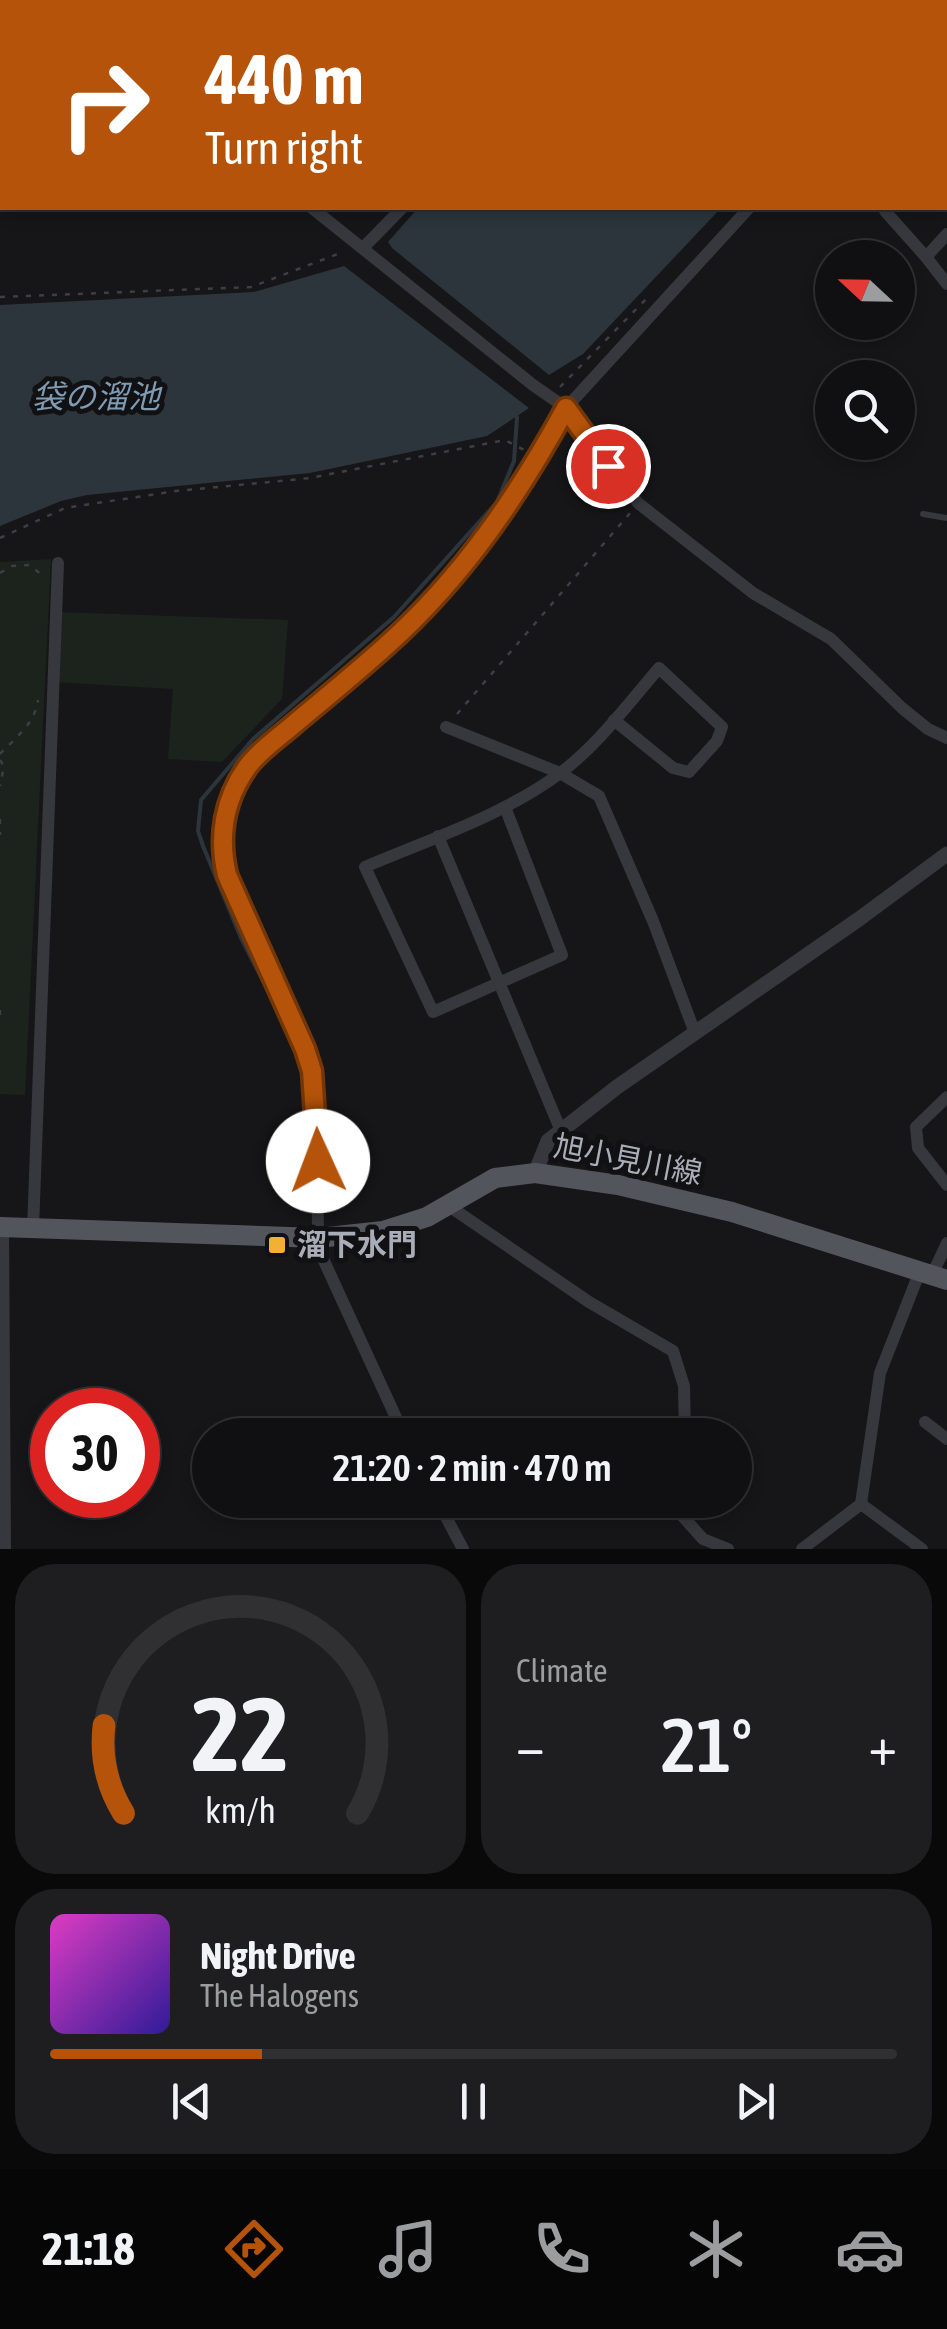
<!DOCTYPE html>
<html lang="en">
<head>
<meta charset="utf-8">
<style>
  :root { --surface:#101012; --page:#1e1e20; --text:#f1f3f6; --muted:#9c9d9f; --line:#303032; --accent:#b45309 }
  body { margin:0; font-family:"Asap Condensed","Noto Sans JP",sans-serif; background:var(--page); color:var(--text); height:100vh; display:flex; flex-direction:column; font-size:38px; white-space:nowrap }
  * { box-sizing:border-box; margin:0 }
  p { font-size:32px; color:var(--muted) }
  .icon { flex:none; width:55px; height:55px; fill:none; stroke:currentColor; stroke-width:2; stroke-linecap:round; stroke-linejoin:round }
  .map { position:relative; height:1549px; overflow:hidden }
  .panel { display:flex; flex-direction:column; gap:15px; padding:15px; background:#09090a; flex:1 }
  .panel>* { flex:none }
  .guide { position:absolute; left:0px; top:0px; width:948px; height:210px; box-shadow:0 5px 15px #0003,0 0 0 2px var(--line); background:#b45309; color:#fff; overflow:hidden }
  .needle { width:65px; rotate:292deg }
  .controls { position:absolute; left:815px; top:240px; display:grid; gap:20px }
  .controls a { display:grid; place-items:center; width:100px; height:100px; border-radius:50%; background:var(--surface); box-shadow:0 5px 15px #0003,0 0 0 2px var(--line); font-size:50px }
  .speed { position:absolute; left:30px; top:1388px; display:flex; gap:20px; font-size:50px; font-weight:700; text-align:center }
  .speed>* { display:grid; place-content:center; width:130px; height:130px; border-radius:50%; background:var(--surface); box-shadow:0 5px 15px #0003,0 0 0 2px var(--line); line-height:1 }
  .speed .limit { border:15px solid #d22; background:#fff; color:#111 }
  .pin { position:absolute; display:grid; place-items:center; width:85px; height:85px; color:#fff; margin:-42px; border:5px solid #fff; border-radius:50%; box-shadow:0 2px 10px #0007 }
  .me { position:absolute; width:110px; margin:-55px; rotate:358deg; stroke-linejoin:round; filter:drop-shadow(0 0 8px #0008) }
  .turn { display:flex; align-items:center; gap:35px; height:210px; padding:0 40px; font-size:45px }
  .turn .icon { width:130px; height:130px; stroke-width:2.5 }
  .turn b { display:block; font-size:70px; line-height:85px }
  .big { font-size:75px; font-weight:600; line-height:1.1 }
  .panel .tile { flex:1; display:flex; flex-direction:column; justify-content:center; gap:15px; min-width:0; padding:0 35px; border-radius:40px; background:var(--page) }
  .panel .dial { align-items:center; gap:0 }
  .dial svg { height:260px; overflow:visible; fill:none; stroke:var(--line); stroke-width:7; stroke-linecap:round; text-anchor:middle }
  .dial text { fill:var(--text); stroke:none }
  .song { display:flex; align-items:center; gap:30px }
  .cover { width:120px; height:120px; border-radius:15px; background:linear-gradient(135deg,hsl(310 70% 55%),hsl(250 70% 35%)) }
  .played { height:10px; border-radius:5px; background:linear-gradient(90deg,var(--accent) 25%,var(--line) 25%) }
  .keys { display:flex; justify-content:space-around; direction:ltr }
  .heat { display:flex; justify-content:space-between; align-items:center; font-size:55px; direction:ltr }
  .panel .tiles { flex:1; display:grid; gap:15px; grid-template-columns:1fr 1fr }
  .tile:last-child { grid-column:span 2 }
  .trip { position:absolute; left:192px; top:1418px; width:560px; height:100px; border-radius:50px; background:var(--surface); box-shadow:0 5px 15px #0003,0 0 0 2px var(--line); font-weight:600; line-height:100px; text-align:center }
  .menu { display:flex; height:160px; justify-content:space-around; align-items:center; background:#060607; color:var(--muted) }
  .menu .icon { width:70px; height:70px }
  .menu .active { color:var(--accent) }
  .menu b { font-size:45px; color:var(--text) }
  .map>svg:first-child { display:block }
  .green { fill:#1c231d }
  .water { fill:#2c353c }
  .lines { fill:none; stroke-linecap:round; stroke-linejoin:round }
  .stream { stroke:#2c353c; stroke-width:4 }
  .path { stroke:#3d3f44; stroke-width:2.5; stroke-dasharray:5 8; stroke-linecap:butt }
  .service { stroke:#37383d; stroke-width:6 }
  .minor { stroke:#37383d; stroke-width:12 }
  .tertiary { stroke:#37383d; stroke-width:15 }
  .primary { stroke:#53555c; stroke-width:20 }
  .route-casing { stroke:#753606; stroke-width:25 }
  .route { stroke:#b45309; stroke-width:18 }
  .poi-dot { fill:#f2b134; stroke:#111113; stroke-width:4 }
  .labels { text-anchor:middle; stroke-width:10; stroke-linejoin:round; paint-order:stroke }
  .street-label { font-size:30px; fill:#a8adb8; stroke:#111113 }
  .poi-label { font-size:30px; font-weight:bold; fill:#a8adb8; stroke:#111113; text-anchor:start }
  .water-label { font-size:32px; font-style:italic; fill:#7f9bb3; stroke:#111113 }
</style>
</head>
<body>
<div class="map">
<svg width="947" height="1549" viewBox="0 0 947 1549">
  <rect width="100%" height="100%" fill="#161618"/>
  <g class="green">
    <path d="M 51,559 L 25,1095 L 0,1094 L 0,562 Z"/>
    <path d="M 58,612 L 288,620 L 282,699 L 222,762 L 168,759 L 173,689 L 54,682 Z"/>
  </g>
  <g class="water">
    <path d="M 611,0 L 917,0 L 609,2 Z"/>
    <path d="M 418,208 L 721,208 L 583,354 L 549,375 L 392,248 L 388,242 Z"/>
    <path d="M 344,266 L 529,408 L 487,436 L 310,473 L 87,495 L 61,501 L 0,526 L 0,305 L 254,292 Z"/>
  </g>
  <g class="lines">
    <g class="stream">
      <path d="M 295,1044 L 241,938 L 203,846 L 198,831 L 201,800 L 253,739 L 394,617 L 497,502 L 514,461 L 517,417"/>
      <path d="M 301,1058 L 308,1097"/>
      <path d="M 309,1112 L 311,1182"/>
    </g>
    <g class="path">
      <path d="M 88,2 L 89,0"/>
      <path d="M 0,297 L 251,287 L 343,252"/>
      <path d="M 560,387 L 649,296"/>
      <path d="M 0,538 L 65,508 L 176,491 L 310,478 L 505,440 L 524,450"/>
      <path d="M 0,573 L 12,566 L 30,565 L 44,577"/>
      <path d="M 457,714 L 631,512"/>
      <path d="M 0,754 C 15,738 35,724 38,700"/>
      <path d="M 0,760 L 4,766 L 0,786"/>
      <path d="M 0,819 L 0,835"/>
      <path d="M 0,1010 L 0,1015"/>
    </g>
    <path class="service" d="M 923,514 L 947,518"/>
    <g class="minor">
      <path d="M 40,0 L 44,2"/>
      <path d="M 281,0 L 284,2"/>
      <path d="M 529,2 L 532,0"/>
      <path d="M 600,2 L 602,0"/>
      <path d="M 940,2 L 942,0"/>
      <path d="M 0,194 L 2,188"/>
      <path d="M 312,208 L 533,385 L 566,408 L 638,503 L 753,593 L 831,639 L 902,708 L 928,729 L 947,738"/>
      <path d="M 885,211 L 926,257 L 947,234"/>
      <path d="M 364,247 L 402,208"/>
      <path d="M 926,257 L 947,284"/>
      <path d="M 446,727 L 560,773 L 599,796 L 653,921 L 695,1033"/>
      <path d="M 505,807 L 562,955 L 433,1012 L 365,867 C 430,839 502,816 559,774 C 597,746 628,704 659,668 L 722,727 L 717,741 L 689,772 L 673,768 L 614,720"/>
      <path d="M 438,836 L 561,1131"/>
      <path d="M 947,1097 L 916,1127 L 918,1148 L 947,1185"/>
      <path d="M 449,1206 L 589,1302 L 673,1351 L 684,1386 L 685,1435"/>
      <path d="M 3,1227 L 5,1549"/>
      <path d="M 33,1229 L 58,563"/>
      <path d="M 313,1237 L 404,1435"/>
      <path d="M 318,1238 L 317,1129 L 312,1071 L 296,1029 L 227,875 L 222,852 L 225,814 L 250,764 L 414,620 L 481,544 L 509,506 L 566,408 L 749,208"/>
      <path d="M 932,1275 L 947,1243"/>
      <path d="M 925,1422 L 947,1439"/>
      <path d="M 437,1500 L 463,1549"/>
      <path d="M 678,1500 L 677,1510 L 703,1539 L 728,1549"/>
      <path d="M 861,1504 L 922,1549"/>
      <path d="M 802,1549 L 861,1504 L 880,1373 L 920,1271"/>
    </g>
    <path class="tertiary" d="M 535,1173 L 548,1141 L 617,1087 L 859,919 L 947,854"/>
    <path class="primary" d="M 0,1227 L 318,1238 L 383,1231 L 427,1217 L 495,1178 L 535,1173 L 618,1185 L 732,1212 L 947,1280"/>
  </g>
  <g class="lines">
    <g class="route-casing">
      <path id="route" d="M 318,1161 L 312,1071 L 305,1049 L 227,875 C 218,837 224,799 248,766 C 260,750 278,738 293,725 C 324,699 356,673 387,645 C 462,578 518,496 566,408 L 608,466"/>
    </g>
    <use href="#route" class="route"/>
  </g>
  <rect class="poi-dot" x="267" y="1235" width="20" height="20" rx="5"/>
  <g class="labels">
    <g class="street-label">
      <text transform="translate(628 1160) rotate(11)" y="10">旭小見川線</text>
    </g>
    <g class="poi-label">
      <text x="297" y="1255">溜下水門</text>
    </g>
    <g class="water-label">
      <text x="96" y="408">袋の溜池</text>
    </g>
  </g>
</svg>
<div class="controls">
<a><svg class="needle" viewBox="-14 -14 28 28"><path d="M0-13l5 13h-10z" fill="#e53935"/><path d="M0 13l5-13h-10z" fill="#9c9d9f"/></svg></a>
<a><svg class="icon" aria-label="search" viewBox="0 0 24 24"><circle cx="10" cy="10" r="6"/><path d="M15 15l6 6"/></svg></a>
</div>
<div class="speed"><div class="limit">30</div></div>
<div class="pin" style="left:608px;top:466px;background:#d93025"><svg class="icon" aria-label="arrive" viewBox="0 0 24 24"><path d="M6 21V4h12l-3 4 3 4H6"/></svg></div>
<svg class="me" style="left:318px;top:1161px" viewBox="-20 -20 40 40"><circle r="19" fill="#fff"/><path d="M0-13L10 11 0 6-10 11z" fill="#b45309"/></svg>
<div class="trip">21:20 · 2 min · 470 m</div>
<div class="guide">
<div class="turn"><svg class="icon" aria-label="right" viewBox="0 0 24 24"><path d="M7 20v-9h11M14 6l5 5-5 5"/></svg><div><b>440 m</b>Turn right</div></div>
</div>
</div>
<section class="panel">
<div class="tiles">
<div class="tile dial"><svg viewBox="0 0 100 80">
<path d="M14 69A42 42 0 1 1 86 69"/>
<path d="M14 69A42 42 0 0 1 8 42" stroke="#b45309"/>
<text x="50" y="56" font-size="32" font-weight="700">22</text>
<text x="50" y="72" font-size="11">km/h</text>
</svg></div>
<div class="tile"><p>Climate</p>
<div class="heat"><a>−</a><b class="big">21°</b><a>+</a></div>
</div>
<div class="tile">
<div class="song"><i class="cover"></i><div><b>Night Drive</b><p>The Halogens</p></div></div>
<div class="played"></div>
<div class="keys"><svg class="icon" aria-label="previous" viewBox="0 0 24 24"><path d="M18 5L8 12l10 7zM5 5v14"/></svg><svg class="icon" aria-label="pause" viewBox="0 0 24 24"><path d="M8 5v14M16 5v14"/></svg><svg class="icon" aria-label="next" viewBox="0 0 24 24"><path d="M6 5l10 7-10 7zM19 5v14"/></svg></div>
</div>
</div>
</section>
<nav class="menu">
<b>21:18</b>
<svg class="icon active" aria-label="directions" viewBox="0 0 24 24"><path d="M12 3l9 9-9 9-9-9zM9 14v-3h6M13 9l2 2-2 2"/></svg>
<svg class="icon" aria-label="music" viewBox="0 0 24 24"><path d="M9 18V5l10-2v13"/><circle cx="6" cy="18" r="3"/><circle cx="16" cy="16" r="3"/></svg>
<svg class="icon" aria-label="phone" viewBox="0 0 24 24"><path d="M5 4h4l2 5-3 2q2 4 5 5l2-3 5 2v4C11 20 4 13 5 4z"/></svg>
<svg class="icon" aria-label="climate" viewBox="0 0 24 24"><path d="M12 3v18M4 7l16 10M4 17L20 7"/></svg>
<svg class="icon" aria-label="car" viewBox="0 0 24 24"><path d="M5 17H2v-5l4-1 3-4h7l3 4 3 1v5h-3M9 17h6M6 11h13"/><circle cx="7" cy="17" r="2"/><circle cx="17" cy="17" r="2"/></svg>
</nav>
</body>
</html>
